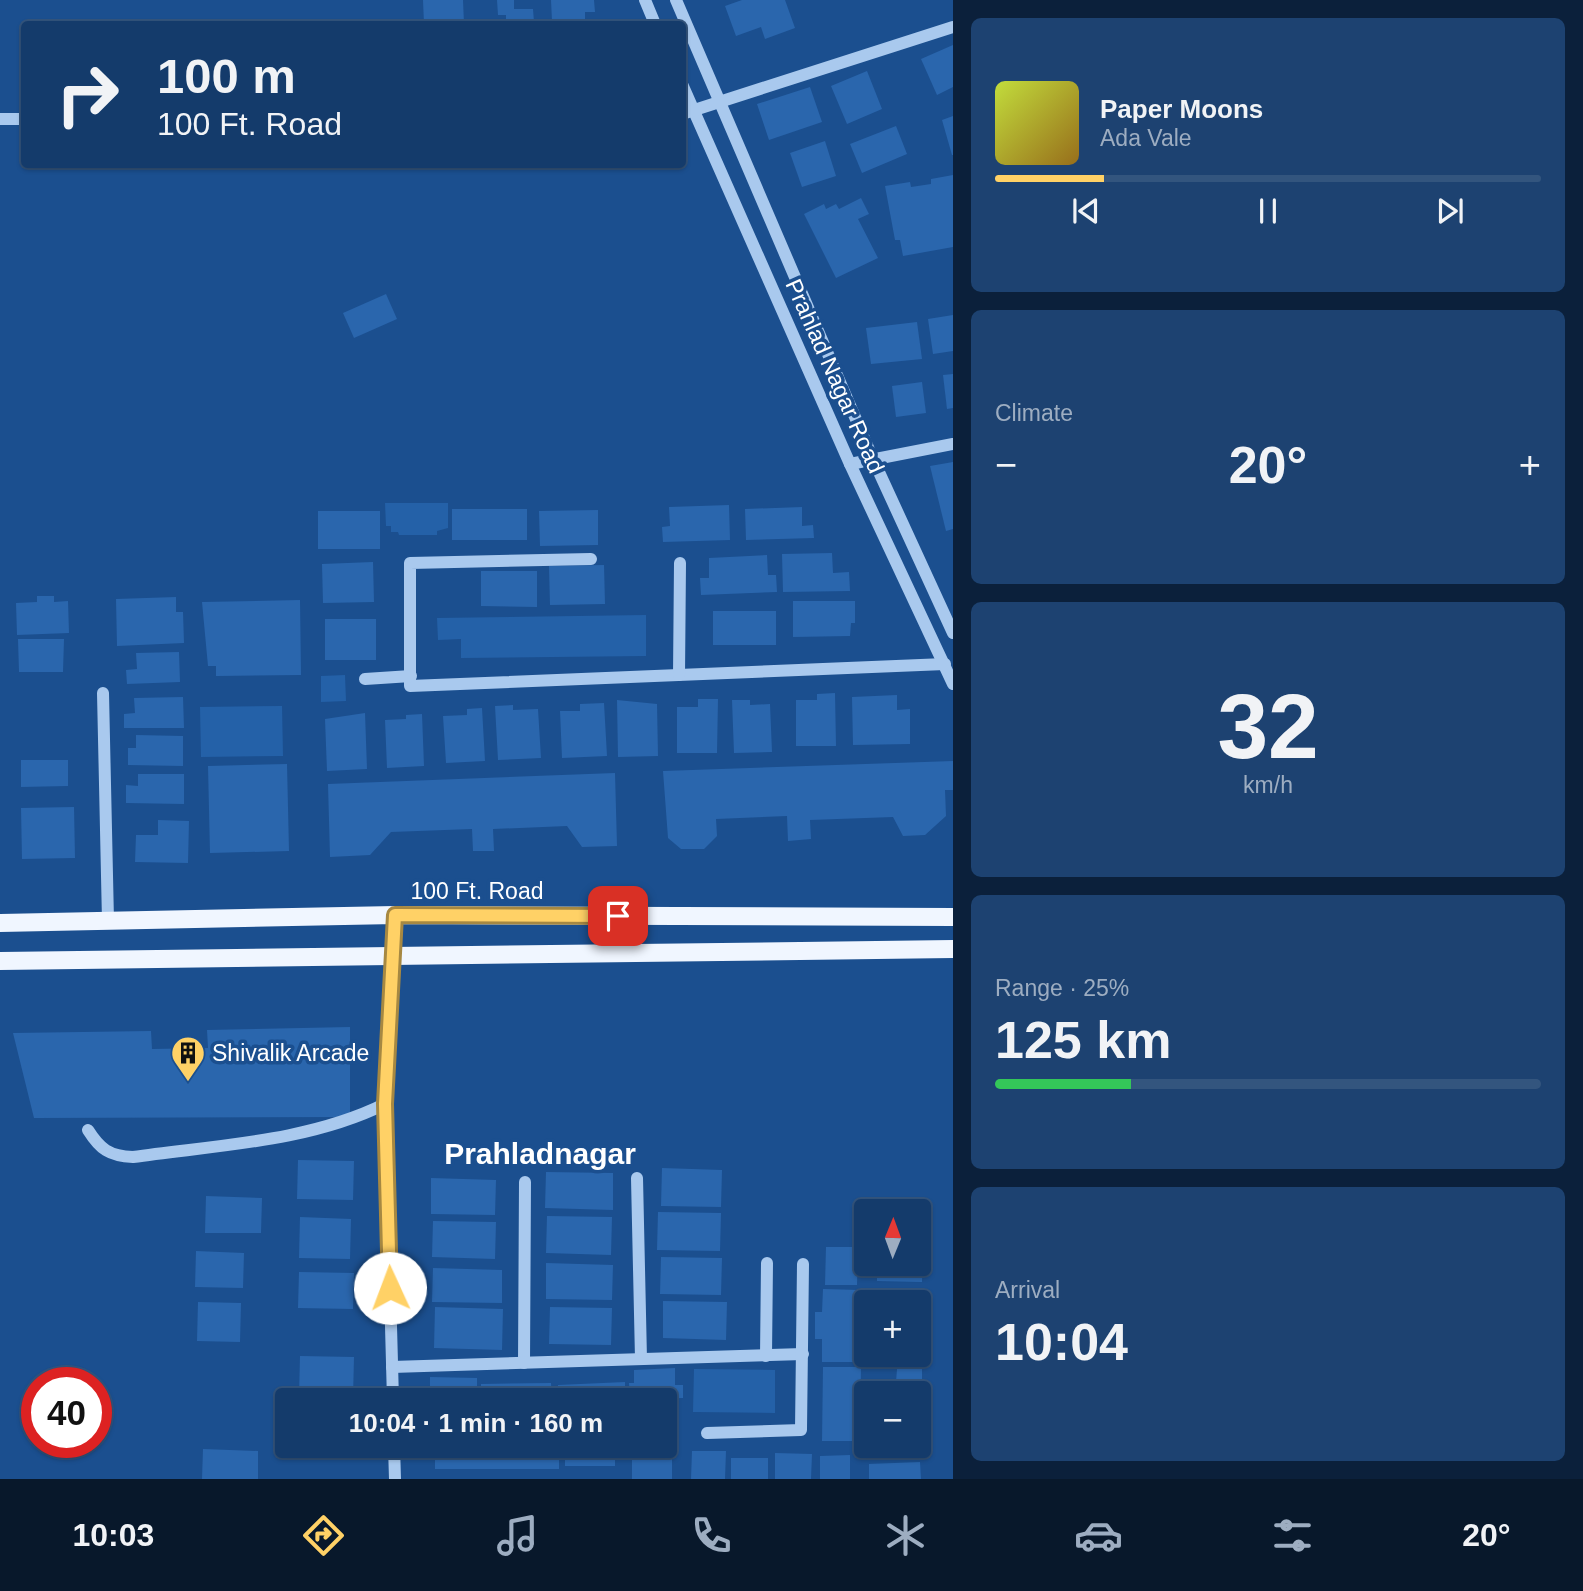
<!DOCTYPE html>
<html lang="en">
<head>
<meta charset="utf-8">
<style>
  :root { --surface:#143b6b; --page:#1d4271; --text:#f1f3f6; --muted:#9dadc1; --line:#33557e; --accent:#ffd166 }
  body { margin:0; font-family:Arial,sans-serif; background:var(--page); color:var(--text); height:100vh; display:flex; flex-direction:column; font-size:26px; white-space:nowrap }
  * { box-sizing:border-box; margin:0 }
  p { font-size:23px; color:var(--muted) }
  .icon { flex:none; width:38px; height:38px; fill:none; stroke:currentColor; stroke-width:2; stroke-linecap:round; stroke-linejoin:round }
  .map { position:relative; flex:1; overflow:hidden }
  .drawer { display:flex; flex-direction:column; gap:18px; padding:18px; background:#0b203b; width:630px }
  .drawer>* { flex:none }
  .banner { position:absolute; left:21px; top:21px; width:665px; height:147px; border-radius:7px; box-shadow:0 2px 5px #0004,0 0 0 2px var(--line); background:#143b6b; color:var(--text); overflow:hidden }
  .needle { width:46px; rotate:1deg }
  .buttons { position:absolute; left:854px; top:1199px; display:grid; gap:14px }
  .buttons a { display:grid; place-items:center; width:77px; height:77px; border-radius:7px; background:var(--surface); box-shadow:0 2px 5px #0004,0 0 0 2px var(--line); font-size:35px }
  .speed { position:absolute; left:21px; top:1367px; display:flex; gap:14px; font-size:35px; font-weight:700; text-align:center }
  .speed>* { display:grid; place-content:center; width:91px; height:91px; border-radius:50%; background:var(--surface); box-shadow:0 2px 5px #0004,0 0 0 2px var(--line); line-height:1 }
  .speed .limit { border:10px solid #d22; background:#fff; color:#111 }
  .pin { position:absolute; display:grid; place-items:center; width:60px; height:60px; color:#fff; margin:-30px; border-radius:14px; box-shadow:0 4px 10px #0006 }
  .me { position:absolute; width:77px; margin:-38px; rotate:358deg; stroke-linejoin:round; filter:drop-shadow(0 0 5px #0008) }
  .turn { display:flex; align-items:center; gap:24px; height:147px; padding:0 21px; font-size:32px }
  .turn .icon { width:91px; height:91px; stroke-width:2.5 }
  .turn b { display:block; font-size:49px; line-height:60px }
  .big { font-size:52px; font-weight:700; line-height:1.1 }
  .drawer .tile { flex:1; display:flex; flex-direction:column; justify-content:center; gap:10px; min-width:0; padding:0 24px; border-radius:10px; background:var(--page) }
  .drawer .dial { align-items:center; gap:0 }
  .dial b { font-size:91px; line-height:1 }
  .song { display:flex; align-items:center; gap:21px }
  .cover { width:84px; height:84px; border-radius:10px; background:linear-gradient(135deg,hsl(70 70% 55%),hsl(40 70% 35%)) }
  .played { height:7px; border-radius:4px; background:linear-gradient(90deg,var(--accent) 20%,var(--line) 20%) }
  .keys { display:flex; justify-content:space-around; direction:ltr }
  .heat { display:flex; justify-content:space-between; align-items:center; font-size:38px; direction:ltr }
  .charge { height:10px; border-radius:5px; background:linear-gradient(90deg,#34c759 25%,var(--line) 0) }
  .trip { position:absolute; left:275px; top:1388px; width:402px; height:70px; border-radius:7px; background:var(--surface); box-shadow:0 2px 5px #0004,0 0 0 2px var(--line); font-weight:700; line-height:70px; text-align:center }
  .tabs { display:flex; height:112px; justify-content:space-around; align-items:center; background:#08182b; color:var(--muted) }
  .tabs .icon { width:49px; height:49px }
  .tabs .current { color:var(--accent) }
  .tabs b { font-size:32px; color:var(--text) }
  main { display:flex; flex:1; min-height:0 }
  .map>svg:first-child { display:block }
  .green { fill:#2461a8 }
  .building { fill:#2a66ad }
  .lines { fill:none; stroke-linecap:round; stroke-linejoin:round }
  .minor { stroke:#a9c9ee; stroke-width:12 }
  .major { stroke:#f0f6ff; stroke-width:18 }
  .route-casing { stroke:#a68842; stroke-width:18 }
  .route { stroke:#ffd166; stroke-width:12 }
  .labels { text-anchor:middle; stroke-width:7; stroke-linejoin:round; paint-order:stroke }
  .street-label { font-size:23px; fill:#fff; stroke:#1b4f8f }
  .poi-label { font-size:23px; fill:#fff; stroke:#1b4f8f; text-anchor:start }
  .district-label { font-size:30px; font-weight:bold; fill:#fff; stroke:#1b4f8f }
</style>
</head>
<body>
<main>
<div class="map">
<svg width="953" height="1479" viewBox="0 0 953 1479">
  <rect width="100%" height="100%" fill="#1b4f8f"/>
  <g class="green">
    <path d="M 385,503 L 448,503 L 448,528 L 437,531 L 437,535 L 399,535 L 398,532 L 391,532 L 391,526 L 386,526 Z"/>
    <path d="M 646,615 L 646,656 L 461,658 L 461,639 L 438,640 L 437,618 Z"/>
    <path d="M 345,675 L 346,701 L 321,702 L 321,676 Z"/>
    <path d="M 282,706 L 283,756 L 201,757 L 200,707 Z"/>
    <path d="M 694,1369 L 775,1370 L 775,1413 L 693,1412 Z"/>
  </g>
  <g class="building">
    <path d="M 423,0 L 463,0 L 464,24 L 424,24 Z"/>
    <path d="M 497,0 L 514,0 L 514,9 L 533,9 L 534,22 L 506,23 L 506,15 L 498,15 Z"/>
    <path d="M 551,0 L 594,0 L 595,12 L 585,12 L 585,20 L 552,21 Z"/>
    <path d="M 742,0 L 785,0 L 795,28 L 765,39 L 761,27 L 736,36 L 725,6 Z"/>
    <path d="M 953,45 L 953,87 L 937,95 L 921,59 Z"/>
    <path d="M 867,71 L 882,109 L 847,124 L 831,86 Z"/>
    <path d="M 810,87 L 822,122 L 769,140 L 757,104 Z"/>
    <path d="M 953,116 L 953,155 L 952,155 L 942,120 Z"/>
    <path d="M 896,126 L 907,154 L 862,173 L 850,144 Z"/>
    <path d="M 825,141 L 836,176 L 802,187 L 790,153 Z"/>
    <path d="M 953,175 L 953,247 L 903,256 L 900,240 L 895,240 L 885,186 L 910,182 L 911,187 L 931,184 L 931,179 Z"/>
    <path d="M 861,198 L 869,214 L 858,219 L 878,258 L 836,278 L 804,214 L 824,204 L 826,209 L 836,204 L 839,209 Z"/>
    <path d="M 386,294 L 397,319 L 354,338 L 343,313 Z"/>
    <path d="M 953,315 L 953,351 L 933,354 L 928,319 Z"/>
    <path d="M 917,322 L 922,359 L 871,364 L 866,328 Z"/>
    <path d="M 953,374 L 953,408 L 947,409 L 943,375 Z"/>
    <path d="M 922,382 L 926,413 L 896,417 L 892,386 Z"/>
    <path d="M 953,462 L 953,529 L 946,531 L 930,466 Z"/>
    <path d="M 729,505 L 730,540 L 663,542 L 662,527 L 670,526 L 669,507 Z"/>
    <path d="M 802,507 L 802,526 L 813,525 L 814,538 L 746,540 L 745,509 Z"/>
    <rect x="452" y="509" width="75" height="31"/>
    <path d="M 598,510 L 598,545 L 540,546 L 539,511 Z"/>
    <rect x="318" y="511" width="62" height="38"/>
    <path d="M 832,553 L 833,573 L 849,572 L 850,591 L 783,592 L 782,554 Z"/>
    <path d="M 767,555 L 768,575 L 776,575 L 777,592 L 701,595 L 700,578 L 709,578 L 709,558 Z"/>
    <path d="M 373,562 L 374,602 L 323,603 L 322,564 Z"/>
    <path d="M 604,565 L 605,604 L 550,605 L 549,566 Z"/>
    <path d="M 481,571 L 537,571 L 537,607 L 481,606 Z"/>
    <path d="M 37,596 L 54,596 L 54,602 L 68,601 L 69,633 L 17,635 L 16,603 L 37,602 Z"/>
    <path d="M 176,597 L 176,612 L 183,612 L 184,643 L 117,646 L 116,599 Z"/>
    <path d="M 300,600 L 301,675 L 216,676 L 216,666 L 208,666 L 202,602 Z"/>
    <path d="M 793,601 L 855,601 L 855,623 L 851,623 L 850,636 L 793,637 Z"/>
    <rect x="713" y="611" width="63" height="34"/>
    <rect x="325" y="619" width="51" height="41"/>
    <path d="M 18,639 L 64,639 L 63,672 L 19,672 Z"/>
    <path d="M 179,652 L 180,682 L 127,684 L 126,670 L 137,669 L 136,653 Z"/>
    <path d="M 835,693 L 836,746 L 796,746 L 796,700 L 817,700 L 817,694 Z"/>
    <path d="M 897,695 L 897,710 L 910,709 L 910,744 L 853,745 L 852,697 Z"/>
    <path d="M 183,697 L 184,728 L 124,728 L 124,714 L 135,713 L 134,698 Z"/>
    <path d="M 698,699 L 718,699 L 717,753 L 677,753 L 677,707 L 698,707 Z"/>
    <path d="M 617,700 L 657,704 L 658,756 L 618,757 Z"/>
    <path d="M 732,700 L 750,700 L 750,705 L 770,704 L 772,752 L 734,753 Z"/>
    <path d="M 604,703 L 607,756 L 562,758 L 560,711 L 580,711 L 580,704 Z"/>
    <path d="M 513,705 L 513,710 L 538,709 L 541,758 L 498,760 L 495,706 Z"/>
    <path d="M 482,708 L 485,761 L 446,763 L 443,716 L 467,715 L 467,709 Z"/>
    <path d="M 365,713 L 367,769 L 327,771 L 325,719 Z"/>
    <path d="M 422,714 L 424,766 L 387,768 L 385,720 L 406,719 L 406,715 Z"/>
    <path d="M 136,735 L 183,736 L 183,766 L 128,765 L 128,748 L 136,748 Z"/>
    <path d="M 21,760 L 68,760 L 68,786 L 21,787 Z"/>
    <path d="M 953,761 L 953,790 L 945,790 L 946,816 L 925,835 L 903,836 L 893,817 L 810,820 L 811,839 L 788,841 L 787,816 L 716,819 L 717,836 L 704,849 L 681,849 L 668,838 L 663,771 Z"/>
    <path d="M 287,764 L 289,851 L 210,853 L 208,766 Z"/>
    <path d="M 615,773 L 617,846 L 582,847 L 567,826 L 493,829 L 494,851 L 473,851 L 472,829 L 391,832 L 370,855 L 330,857 L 328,784 Z"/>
    <path d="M 138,774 L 184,774 L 184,804 L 126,803 L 126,785 L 138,786 Z"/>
    <path d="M 74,807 L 75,858 L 22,859 L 21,808 Z"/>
    <path d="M 158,820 L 189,821 L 188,863 L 135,862 L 136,835 L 158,835 Z"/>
    <path d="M 350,1027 L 350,1117 L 34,1118 L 13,1033 L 151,1031 L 152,1049 L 208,1048 L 207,1030 Z"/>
    <path d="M 298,1160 L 354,1161 L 353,1200 L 297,1199 Z"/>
    <path d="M 662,1168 L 722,1170 L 721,1207 L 661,1206 Z"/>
    <path d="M 546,1172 L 613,1173 L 613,1210 L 545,1208 Z"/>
    <path d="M 431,1178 L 496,1180 L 495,1215 L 431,1214 Z"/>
    <path d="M 206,1196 L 262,1198 L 261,1233 L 205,1233 Z"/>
    <path d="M 658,1212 L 721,1213 L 720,1251 L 657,1250 Z"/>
    <path d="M 547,1216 L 612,1217 L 611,1255 L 546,1253 Z"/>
    <path d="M 300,1217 L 351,1219 L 350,1259 L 299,1258 Z"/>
    <path d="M 433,1221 L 496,1222 L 495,1259 L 432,1257 Z"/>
    <path d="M 826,1247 L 858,1247 L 857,1285 L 825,1285 Z"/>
    <path d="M 196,1251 L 244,1253 L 243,1288 L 195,1287 Z"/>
    <path d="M 919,1253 L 923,1253 L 922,1282 L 877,1281 L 877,1264 L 919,1264 Z"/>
    <path d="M 661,1257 L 722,1258 L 721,1295 L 660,1294 Z"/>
    <path d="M 546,1263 L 613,1265 L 612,1300 L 546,1299 Z"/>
    <path d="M 433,1268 L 502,1270 L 502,1303 L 432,1302 Z"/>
    <path d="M 299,1272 L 354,1273 L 353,1309 L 298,1308 Z"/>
    <path d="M 823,1289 L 859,1290 L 858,1362 L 822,1362 L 822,1339 L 815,1339 L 815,1312 L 822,1312 Z"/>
    <path d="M 877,1292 L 921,1293 L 921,1302 L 877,1302 Z"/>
    <path d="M 663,1301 L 727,1302 L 726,1340 L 663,1338 Z"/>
    <path d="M 198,1302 L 241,1303 L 240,1342 L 197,1341 Z"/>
    <path d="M 435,1307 L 503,1309 L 502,1350 L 434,1348 Z"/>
    <path d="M 550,1307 L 612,1308 L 611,1345 L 549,1344 Z"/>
    <path d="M 878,1354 L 922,1355 L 922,1403 L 919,1403 L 919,1393 L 878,1393 L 878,1382 L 896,1382 L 897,1369 L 878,1369 Z"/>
    <path d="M 300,1356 L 354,1357 L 353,1398 L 299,1397 Z"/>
    <path d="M 823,1367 L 861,1367 L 860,1441 L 822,1441 Z"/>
    <path d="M 675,1368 L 675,1385 L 683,1385 L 683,1398 L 630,1400 L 629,1383 L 634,1383 L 634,1370 Z"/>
    <path d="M 430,1377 L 477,1378 L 477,1400 L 430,1400 Z"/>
    <path d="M 625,1382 L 625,1400 L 558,1400 L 558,1385 Z"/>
    <path d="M 551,1383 L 552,1400 L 481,1400 L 481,1384 Z"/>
    <path d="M 665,1427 L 672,1427 L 672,1479 L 632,1479 L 632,1446 L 665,1446 Z"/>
    <path d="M 300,1446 L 353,1446 L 353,1452 L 299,1451 Z"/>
    <path d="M 435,1446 L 559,1447 L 559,1469 L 435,1469 Z"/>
    <rect x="565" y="1446" width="50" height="20"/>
    <path d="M 880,1446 L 919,1446 L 919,1454 L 880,1455 Z"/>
    <path d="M 203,1449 L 258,1451 L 258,1479 L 202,1479 Z"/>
    <path d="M 692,1451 L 726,1451 L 725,1479 L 691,1479 Z"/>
    <path d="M 775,1453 L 812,1454 L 811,1479 L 775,1479 Z"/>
    <path d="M 850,1455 L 850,1479 L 820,1479 L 820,1456 Z"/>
    <rect x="731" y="1458" width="37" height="21"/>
    <path d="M 920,1462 L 921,1479 L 869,1479 L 869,1464 Z"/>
  </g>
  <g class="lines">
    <g class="minor">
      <path d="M 645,0 L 655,24"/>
      <path d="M 676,0 L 873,459 L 953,633"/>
      <path d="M 682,84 L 850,464 L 953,684"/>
      <path d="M 682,114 L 953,27"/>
      <path d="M 0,119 L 24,119"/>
      <path d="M 850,464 L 953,444"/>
      <path d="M 591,559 L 410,563 L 410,686 L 945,664"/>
      <path d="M 679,675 L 680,563"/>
      <path d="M 365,679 L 411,676"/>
      <path d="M 103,693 L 108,921"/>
      <path d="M 88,1130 C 100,1149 109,1156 133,1157 C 217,1145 308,1142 385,1104"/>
      <path d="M 637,1178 L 641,1359"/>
      <path d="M 766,1356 L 767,1263"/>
      <path d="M 524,1363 L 525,1182"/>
      <path d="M 392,1367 L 803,1354"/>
      <path d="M 393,1400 L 385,1104 L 395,915"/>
      <path d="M 707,1433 L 801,1430 L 803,1264"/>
      <path d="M 394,1446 L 395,1479"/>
    </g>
    <g class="major">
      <path d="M 0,923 L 395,915 L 953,917"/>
      <path d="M 0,961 L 953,949"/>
    </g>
  </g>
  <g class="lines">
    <g class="route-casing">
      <path id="route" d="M 390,1288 L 385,1104 L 395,915 L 618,916"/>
    </g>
    <use href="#route" class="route"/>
  </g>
  <defs>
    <g id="building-pin" transform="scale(1.75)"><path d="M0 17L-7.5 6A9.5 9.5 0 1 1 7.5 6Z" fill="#ffd166" stroke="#1b4f8f"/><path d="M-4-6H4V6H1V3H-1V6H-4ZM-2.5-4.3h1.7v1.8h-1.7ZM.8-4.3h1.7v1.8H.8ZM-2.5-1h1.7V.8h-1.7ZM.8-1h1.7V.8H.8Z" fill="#111"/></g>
  </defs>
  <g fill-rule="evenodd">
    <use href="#building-pin" x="188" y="1053"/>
  </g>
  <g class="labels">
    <g class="street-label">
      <text transform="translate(835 376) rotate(66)" y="8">Prahlad Nagar Road</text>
      <text x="477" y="899">100 Ft. Road</text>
    </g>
    <g class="poi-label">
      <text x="212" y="1061">Shivalik Arcade</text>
    </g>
    <g class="district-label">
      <text x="540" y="1164">Prahladnagar</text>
    </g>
  </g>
</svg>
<div class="buttons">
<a><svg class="needle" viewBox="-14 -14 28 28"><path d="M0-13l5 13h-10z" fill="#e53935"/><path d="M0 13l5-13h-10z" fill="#9dadc1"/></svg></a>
<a>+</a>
<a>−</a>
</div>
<div class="speed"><div class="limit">40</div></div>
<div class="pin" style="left:618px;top:916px;background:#d93025"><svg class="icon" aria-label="arrive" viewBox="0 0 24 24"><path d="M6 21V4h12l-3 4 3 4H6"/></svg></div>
<svg class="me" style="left:390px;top:1288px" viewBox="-20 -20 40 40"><circle r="19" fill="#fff"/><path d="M0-13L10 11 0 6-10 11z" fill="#ffd166"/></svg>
<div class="trip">10:04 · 1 min · 160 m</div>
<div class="banner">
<div class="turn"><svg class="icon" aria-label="right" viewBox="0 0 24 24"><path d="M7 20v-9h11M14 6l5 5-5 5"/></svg><div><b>100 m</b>100 Ft. Road</div></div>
</div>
</div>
<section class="drawer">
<div class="tile">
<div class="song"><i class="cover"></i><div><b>Paper Moons</b><p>Ada Vale</p></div></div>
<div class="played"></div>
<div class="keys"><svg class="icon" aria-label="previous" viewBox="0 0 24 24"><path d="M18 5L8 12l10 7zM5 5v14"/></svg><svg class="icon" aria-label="pause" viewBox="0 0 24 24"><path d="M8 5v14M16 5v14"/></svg><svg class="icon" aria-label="next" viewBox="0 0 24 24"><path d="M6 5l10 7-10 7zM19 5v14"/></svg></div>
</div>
<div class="tile"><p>Climate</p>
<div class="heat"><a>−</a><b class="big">20°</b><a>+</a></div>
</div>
<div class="tile dial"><b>32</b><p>km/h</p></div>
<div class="tile"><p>Range · 25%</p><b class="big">125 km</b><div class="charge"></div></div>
<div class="tile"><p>Arrival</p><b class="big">10:04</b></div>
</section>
</main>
<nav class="tabs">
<b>10:03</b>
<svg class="icon current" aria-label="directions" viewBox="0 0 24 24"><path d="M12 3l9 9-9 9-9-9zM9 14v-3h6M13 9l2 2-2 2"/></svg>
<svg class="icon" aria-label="music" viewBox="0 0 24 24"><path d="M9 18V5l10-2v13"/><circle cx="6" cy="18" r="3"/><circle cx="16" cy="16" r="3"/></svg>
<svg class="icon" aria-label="phone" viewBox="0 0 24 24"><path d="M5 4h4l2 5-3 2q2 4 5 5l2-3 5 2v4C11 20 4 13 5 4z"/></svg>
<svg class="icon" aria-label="climate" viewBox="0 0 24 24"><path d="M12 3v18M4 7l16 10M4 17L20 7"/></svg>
<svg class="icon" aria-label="car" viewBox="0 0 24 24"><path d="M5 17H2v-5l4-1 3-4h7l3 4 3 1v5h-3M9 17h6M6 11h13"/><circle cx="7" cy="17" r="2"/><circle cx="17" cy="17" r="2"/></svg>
<svg class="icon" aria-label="filters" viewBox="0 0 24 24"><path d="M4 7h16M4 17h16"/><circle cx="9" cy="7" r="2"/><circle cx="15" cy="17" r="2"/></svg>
<b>20°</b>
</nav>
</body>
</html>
